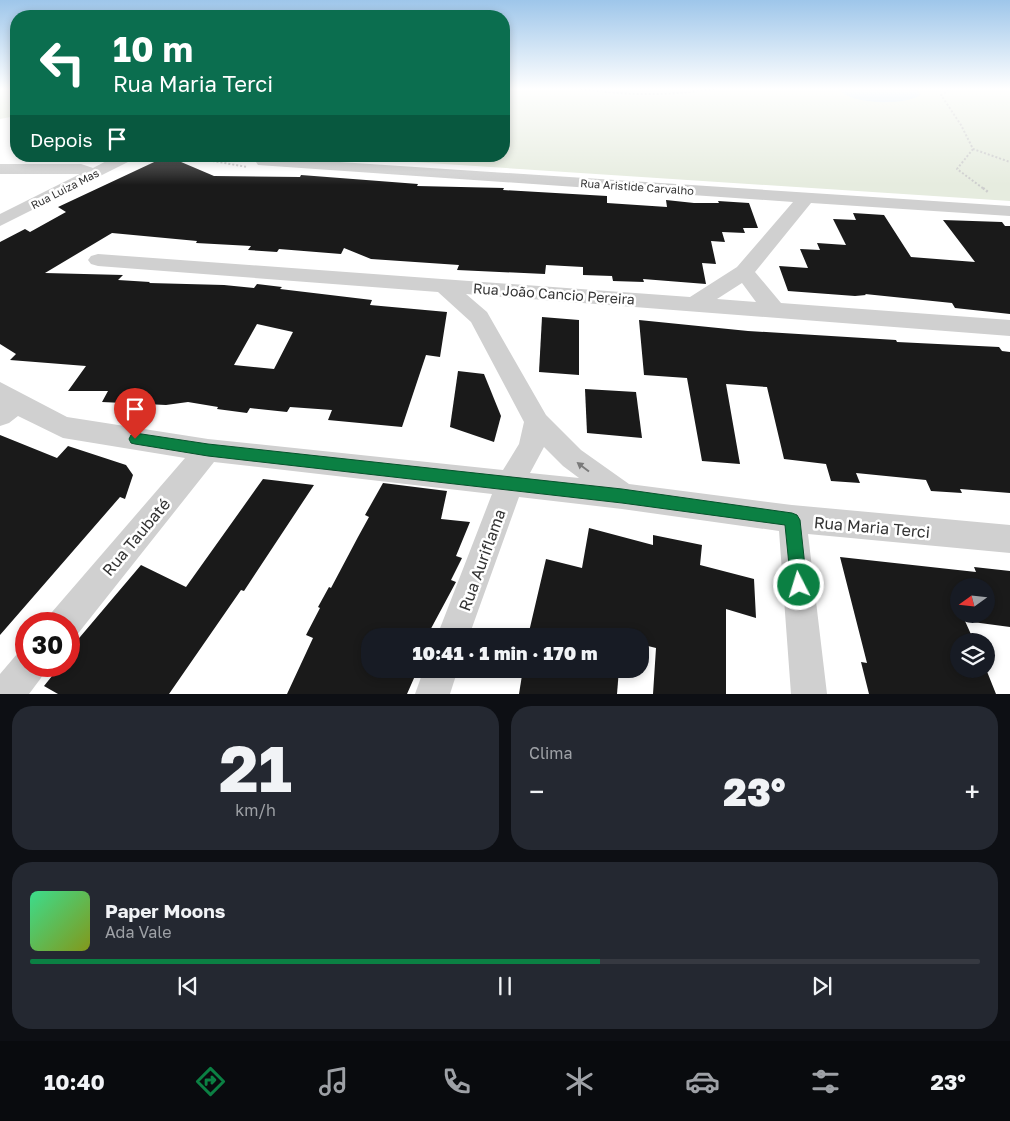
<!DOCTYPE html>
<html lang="pt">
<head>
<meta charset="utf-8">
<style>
  :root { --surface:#171b24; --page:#242831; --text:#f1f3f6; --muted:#9ea1a6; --line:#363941; --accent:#0b8043 }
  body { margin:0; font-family:"Golos Text",sans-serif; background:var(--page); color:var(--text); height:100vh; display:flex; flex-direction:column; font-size:19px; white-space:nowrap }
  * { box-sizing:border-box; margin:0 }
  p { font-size:16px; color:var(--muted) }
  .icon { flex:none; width:28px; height:28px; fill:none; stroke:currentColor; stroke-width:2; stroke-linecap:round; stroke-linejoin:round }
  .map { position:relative; height:694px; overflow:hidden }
  .side { display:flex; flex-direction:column; gap:12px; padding:12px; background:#0d0f14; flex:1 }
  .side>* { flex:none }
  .hud { position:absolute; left:10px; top:10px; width:500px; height:152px; border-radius:20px; box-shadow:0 2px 8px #0003; background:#0b6e4f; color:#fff; overflow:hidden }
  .needle { width:32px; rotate:255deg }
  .controls { position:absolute; left:950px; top:578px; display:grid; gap:10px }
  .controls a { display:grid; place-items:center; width:45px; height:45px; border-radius:50%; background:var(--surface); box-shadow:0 2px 8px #0003; font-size:25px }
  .speed { position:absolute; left:15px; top:612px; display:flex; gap:10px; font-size:25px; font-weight:700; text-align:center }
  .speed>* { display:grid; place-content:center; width:65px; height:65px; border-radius:50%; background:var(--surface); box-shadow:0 2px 8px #0003; line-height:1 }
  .speed .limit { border:8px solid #d22; background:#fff; color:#111 }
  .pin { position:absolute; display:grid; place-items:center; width:42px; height:42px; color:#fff; margin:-51px -21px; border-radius:50% 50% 50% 0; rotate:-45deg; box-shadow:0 0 5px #0007 }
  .pin .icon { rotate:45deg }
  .me { position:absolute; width:55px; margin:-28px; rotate:355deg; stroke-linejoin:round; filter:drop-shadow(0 0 4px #0008) }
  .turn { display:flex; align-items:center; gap:18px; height:105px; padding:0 20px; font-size:22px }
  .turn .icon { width:65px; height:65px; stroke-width:2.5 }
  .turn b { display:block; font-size:35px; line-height:42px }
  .then { display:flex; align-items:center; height:48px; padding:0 20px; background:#0003; gap:10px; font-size:19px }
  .big { font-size:38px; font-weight:800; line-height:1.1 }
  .side .widget { flex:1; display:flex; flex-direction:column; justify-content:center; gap:8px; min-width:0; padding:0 18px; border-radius:20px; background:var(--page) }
  .side .dial { align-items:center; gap:0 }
  .dial b { font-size:65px; line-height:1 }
  .song { display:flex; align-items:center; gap:15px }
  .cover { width:60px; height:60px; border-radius:8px; background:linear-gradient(135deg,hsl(150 70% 55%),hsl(70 70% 35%)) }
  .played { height:5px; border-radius:2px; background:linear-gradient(90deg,var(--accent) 60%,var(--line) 60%) }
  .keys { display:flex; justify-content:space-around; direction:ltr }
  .heat { display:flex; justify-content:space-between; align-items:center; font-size:28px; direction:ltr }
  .side .tiles { flex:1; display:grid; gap:12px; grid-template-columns:1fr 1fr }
  .widget:last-child { grid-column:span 2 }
  .trip { position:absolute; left:361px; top:628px; width:288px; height:50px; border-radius:20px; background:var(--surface); box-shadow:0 2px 8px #0003; font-weight:800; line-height:50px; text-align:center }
  .tabs { display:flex; height:80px; justify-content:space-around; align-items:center; background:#090b0e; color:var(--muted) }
  .tabs .icon { width:35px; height:35px }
  .tabs .current { color:var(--accent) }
  .tabs b { font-size:22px; color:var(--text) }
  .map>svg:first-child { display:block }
  .green { fill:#e6ecdf }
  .water { fill:#cfe2ee }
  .building { fill:#1a1a1a; fill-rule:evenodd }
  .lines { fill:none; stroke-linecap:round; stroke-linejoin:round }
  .path-far1 { stroke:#cdcdcd; stroke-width:2; stroke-dasharray:2 2; stroke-linecap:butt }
  .path { stroke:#cdcdcd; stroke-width:2.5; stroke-dasharray:2 2; stroke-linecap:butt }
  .minor { fill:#d0d0d0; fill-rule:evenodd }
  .oneway { fill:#7a7a7a }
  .route { fill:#0b8043; stroke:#07532c }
  .labels { text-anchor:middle; stroke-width:5; stroke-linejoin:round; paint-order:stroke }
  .far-street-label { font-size:11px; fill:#333; stroke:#fff }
  .street-label { font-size:14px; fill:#333; stroke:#fff }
  .near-street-label { font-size:16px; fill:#333; stroke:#fff }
</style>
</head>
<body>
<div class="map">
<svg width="1010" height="694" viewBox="0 0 1010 694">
  <rect width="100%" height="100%" fill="#fff"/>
  <g class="green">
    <path d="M 0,88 L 16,88 L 16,116 L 0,119 Z"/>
    <path d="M 504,88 L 1010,88 L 1010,201 L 321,156 L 504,156 Z"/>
  </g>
  <path class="water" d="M 838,88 L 917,88 L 920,95 C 907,106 847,105 838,88 Z"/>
  <g class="building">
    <path d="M 167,156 L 214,176 L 300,177 L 301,175 L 418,184 L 417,186 L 504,188 L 503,190 L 607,196 L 607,203 L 667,207 L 666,200 L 694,203 L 719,203 L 718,201 L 749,203 L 758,228 L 743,228 L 745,233 L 722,232 L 725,242 L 711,241 L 716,264 L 702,263 L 706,284 L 643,279 L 644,282 L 613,281 L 612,276 L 583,275 L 583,267 L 546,265 L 545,274 L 457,270 L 459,265 L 371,259 L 344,248 L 341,254 L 279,249 L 277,252 L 248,250 L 251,246 L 196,243 L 197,241 L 112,233 L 45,273 L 123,275 L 118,280 L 150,282 L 149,283 L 224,285 L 254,288 L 257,284 L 282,287 L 280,289 L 372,300 L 370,305 L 447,312 L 440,357 L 426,355 L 402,427 L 328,420 L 332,410 L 290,407 L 287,412 L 250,408 L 247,413 L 217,409 L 218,407 L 188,402 L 166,405 L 102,402 L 108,391 L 68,391 L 86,366 L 10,360 L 16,354 L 0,344 L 0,242 L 25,229 L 30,232 L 66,212 L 58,207 ZM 257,324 L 293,332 L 274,369 L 234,365 Z"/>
    <path d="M 853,213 L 884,215 L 911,257 L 975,262 L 943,220 L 1002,222 L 1005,226 L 1010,226 L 1010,314 L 955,308 L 952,303 L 865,294 L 866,295 L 855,296 L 788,291 L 779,266 L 808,268 L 800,249 L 820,250 L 817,243 L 846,245 L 833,219 L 856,220 Z"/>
    <path d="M 542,317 L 579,320 L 579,375 L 539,372 Z"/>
    <path d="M 639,320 L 748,331 L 896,340 L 897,342 L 999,347 L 1002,351 L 1010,352 L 1010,493 L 960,489 L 962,493 L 931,491 L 926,480 L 856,473 L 860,483 L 831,481 L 826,464 L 784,459 L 767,387 L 726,384 L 740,464 L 702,461 L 687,378 L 644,375 Z"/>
    <path d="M 458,371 L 484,374 L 501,416 L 494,442 L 450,427 Z"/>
    <path d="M 585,389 L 636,392 L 642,438 L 587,433 Z"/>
    <path d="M 0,435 L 57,458 L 68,446 L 126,465 L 133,475 L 125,499 L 120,497 L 0,635 Z"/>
    <path d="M 263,479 L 314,485 L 244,591 L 241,590 L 169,694 L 58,694 L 44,686 L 60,666 L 69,666 L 69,650 L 141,565 L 186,587 Z"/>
    <path d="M 383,483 L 447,491 L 441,519 L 470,522 L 456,556 L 462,558 L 451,580 L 456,582 L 427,636 L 370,636 L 370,669 L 418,669 L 407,694 L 287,694 L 313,638 L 306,635 L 320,608 L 318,607 L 329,587 L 331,588 L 358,537 L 369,517 L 365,515 Z"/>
    <path d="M 589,528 L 653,545 L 653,535 L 702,545 L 700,565 L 754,579 L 756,618 L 726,609 L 726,694 L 653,694 L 656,648 L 640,644 L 640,636 L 528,636 L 546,559 L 582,568 Z"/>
    <path d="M 840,557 L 976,572 L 974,567 L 1010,571 L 1010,627 L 965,621 L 974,641 L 959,641 L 959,669 L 986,669 L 996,694 L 869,694 L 861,662 L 867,663 ZM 959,586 L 986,586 L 986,614 L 959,614 Z"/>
    <path d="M 523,669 L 619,669 L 617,694 L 519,694 Z"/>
  </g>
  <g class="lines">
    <g class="path-far1">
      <path d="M 577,88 C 624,96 672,96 719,88"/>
      <path d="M 950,88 L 951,90 L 941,95 L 961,125 L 973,149 L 1010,162"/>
      <path d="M 973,149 L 957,169 L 984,189"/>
      <path d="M 185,156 L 247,167"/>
    </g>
    <path class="path" d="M 983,188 L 988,192"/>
    <g class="minor">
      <path d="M 116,156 L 137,156 L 134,159 L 0,226 L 0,214 L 80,174 L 0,174 L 0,164 L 81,164 L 93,168 Z"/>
      <path d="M 264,157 L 1010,206 L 1010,216 L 811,203 L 755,272 L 781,303 L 1010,320 L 1010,336 L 466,294 L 487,312 L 546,415 L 581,450 L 629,484 L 792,505 L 1010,525 L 1010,553 L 808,534 L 827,694 L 791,694 L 779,531 L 622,509 L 519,497 L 469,636 L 437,636 L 492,494 L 214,462 L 76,636 L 69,638 L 69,624 L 48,624 L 52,612 L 185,458 L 63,438 L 18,416 L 9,423 L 0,426 L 0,382 L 67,417 L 208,439 L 503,470 L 519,444 L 524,422 L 471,322 L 438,292 L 98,266 L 91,264 L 88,260 L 91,256 L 98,254 L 690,297 L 737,267 L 793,202 L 258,165 L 256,162 L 258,159 ZM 742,283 L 756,302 L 717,299 ZM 544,447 L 563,466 L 579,478 L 530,473 Z"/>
      <path d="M 26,650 L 26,666 L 46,666 L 41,678 L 29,694 L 0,694 L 0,674 L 17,654 Z"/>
      <path d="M 424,669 L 458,669 L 450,694 L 415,694 Z"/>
    </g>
  </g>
  <defs><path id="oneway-solid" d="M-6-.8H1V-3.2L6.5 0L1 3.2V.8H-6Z" transform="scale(1.25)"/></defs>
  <use class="oneway" href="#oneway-solid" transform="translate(583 467) rotate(-143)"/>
  <linearGradient id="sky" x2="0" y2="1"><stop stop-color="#9ec6ea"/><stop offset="0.48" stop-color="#fff"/><stop offset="1" stop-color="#fff" stop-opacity="0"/></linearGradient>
  <rect width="1010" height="185" fill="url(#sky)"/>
  <path class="route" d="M 135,433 L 208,444 L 622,489 L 792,513 L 797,515 L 800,520 L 807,585 L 804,590 L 799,593 L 793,590 L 791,585 L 785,525 L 622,503 L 208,456 L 135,444 L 131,443 L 129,439 L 131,435 Z"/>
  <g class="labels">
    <g class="far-street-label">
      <text transform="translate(637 187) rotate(4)" y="4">Rua Aristide Carvalho</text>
      <text transform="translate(65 189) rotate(-27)" y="4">Rua Luiza Mas</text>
    </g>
    <g class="street-label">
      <text transform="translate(554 294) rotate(4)" y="5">Rua João Cancio Pereira</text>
    </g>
    <g class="near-street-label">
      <text transform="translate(872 527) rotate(5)" y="6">Rua Maria Terci</text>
      <text transform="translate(136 537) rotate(-50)" y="6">Rua Taubaté</text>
      <text transform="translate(482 560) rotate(-70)" y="6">Rua Auriflama</text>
    </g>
  </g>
</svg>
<div class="controls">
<a><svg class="needle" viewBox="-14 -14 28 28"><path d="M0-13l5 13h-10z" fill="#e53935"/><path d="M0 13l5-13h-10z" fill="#9ea1a6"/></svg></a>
<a><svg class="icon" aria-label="layers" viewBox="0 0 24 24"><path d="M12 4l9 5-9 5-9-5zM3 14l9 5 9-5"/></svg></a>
</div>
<div class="speed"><div class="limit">30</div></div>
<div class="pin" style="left:135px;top:439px;background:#d93025"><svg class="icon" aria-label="arrive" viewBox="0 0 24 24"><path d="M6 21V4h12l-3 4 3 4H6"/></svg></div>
<svg class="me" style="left:799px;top:585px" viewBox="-20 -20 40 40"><circle r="17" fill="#0b8043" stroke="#fff" stroke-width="3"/><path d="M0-11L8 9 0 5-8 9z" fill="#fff"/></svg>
<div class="trip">10:41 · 1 min · 170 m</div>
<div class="hud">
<div class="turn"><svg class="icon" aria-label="left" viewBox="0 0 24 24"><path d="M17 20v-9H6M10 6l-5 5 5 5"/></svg><div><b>10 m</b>Rua Maria Terci</div></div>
<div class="then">Depois<svg class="icon" aria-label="arrive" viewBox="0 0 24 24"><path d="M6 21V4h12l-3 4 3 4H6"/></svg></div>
</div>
</div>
<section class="side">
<div class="tiles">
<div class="widget dial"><b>21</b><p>km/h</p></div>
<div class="widget"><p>Clima</p>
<div class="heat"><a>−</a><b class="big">23°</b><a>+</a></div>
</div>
<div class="widget">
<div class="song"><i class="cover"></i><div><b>Paper Moons</b><p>Ada Vale</p></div></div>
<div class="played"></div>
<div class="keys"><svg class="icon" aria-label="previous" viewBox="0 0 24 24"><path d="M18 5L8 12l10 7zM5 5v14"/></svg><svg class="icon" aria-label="pause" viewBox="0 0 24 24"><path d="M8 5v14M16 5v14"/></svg><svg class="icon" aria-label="next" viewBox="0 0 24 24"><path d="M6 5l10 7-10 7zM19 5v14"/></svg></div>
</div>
</div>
</section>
<nav class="tabs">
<b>10:40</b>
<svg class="icon current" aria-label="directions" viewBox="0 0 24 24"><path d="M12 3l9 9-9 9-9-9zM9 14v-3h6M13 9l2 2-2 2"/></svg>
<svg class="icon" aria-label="music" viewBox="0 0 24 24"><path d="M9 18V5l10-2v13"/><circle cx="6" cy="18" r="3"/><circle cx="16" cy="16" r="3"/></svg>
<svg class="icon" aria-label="phone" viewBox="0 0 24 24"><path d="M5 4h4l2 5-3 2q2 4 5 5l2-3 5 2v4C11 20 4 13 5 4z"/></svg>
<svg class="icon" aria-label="climate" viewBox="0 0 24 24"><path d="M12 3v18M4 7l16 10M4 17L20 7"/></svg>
<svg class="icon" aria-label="car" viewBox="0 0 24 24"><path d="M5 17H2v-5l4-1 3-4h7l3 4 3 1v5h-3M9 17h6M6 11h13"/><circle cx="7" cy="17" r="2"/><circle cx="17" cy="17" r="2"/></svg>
<svg class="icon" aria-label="filters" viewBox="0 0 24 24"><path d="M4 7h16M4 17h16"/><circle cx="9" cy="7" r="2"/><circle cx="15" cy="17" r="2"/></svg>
<b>23°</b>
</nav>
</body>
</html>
